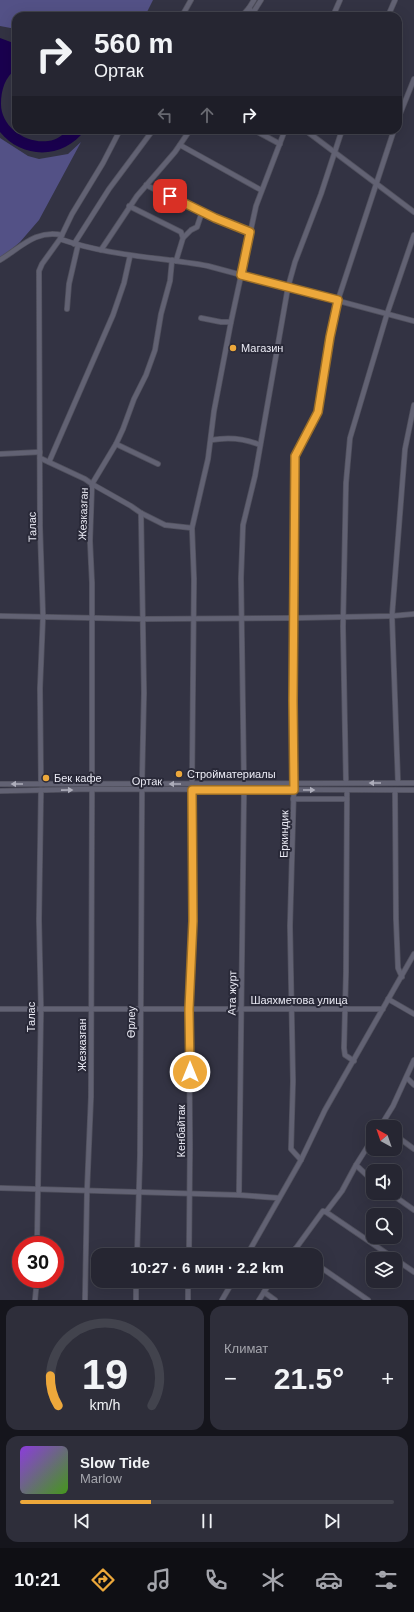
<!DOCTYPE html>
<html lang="ru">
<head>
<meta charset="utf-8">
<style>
  :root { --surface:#262632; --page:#2e2e3a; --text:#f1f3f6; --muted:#a4a5ac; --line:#42434d; --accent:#eda83b }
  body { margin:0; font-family:Helvetica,sans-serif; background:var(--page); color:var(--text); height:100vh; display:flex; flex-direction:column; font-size:15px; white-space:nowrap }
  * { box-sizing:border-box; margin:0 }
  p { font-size:13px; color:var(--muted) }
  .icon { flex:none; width:22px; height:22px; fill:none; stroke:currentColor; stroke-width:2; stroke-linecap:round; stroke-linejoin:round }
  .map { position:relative; height:1300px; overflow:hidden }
  .panel { display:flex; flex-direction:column; gap:6px; padding:6px; background:#15151c; flex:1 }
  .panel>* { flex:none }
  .hud { position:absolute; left:12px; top:12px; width:390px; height:122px; border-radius:12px; box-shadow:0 4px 16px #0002,0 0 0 1px var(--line); background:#262632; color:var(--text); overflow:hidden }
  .needle { width:26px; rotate:320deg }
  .buttons { position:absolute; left:366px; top:1120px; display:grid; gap:8px }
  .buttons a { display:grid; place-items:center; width:36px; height:36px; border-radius:8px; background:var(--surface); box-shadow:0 4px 16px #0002,0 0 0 1px var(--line); font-size:20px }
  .speed { position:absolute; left:12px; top:1236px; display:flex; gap:8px; font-size:20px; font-weight:700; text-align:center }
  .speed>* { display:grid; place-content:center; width:52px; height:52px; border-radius:50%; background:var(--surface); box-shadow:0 4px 16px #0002,0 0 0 1px var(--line); line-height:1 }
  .speed .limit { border:6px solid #d22; background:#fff; color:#111 }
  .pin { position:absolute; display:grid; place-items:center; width:34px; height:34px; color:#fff; margin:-17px; border-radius:8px; box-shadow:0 2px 6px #0006 }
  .me { position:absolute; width:44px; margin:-22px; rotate:0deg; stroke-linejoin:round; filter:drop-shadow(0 0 3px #0008) }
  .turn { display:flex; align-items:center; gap:14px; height:84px; padding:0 16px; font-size:18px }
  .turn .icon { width:52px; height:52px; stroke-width:2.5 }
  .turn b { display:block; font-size:28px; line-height:34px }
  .lanes { display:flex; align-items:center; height:38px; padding:0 16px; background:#0003; justify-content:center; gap:20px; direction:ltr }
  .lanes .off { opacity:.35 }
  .big { font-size:30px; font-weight:700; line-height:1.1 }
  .panel .card { flex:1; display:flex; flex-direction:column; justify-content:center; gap:6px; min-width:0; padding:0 14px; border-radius:12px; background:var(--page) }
  .panel .dial { align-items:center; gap:0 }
  .dial svg { height:104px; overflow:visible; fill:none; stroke:var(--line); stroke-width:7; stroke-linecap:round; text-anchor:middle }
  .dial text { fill:var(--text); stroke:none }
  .song { display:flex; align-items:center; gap:12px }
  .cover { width:48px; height:48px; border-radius:6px; background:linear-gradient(135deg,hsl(270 70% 55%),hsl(100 70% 35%)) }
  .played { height:4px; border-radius:2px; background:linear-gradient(90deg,var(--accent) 35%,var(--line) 35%) }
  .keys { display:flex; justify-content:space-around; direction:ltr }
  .heat { display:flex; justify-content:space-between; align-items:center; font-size:22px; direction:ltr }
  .panel .tiles { flex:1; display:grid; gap:6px; grid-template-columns:1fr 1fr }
  .card:last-child { grid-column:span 2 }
  .trip { position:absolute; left:91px; top:1248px; width:232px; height:40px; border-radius:12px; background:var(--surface); box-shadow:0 4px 16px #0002,0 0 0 1px var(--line); font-weight:700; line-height:40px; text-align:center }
  .dock { display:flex; height:64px; justify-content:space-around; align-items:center; background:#0f0f14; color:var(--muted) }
  .dock .icon { width:28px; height:28px }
  .dock .selected { color:var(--accent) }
  .dock b { font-size:18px; color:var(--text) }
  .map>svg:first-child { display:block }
  .green { fill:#535186 }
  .water { fill:#1a014f }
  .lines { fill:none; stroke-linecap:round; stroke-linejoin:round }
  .minor-casing { stroke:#51515e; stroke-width:6 }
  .minor { stroke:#626273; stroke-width:4.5 }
  .oneway { fill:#adadba }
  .route-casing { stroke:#9a6d26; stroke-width:10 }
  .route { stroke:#eda83b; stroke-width:7 }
  .poi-dot { fill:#eda83b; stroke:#292938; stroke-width:1.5 }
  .labels { text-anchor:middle; stroke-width:4; stroke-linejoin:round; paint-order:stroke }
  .poi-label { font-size:11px; fill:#ebebf5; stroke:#292938; text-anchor:start }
  .street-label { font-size:11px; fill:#ebebf5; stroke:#292938 }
</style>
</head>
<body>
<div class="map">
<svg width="414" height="1300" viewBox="0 0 414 1300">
  <rect width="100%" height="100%" fill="#333343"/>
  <g class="green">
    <path d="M 0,0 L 153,0 L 145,16 L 16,16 L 16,29 L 0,26 Z"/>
    <path d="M 0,138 L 28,156 L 39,159 L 68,154 L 81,142 L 39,220 L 20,242 L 0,259 Z"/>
  </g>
  <path class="water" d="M 0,38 L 16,44 L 16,69 C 5,77 1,90 1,104 C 1,127 26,144 48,141 C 58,140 62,134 70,130 C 74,129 81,130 85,130 C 64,159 23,160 0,132 Z"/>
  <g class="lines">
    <g class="minor-casing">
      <g id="minor">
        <path d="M 252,12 L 249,8 L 254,0"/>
        <path d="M 182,16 L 191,0"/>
        <path d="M 242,16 L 249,8"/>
        <path d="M 251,16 L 261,0"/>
        <path d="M 333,16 L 340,0"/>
        <path d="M 388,16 L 395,0"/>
        <path d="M 398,119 L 414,79"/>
        <path d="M 254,130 L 280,144"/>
        <path d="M 305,130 L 414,212"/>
        <path d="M 180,145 L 261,190"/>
        <path d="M 146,185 L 215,219 L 250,232"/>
        <path d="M 129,206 L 181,232 L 183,238 L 176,261"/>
        <path d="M 183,238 L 191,230 L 197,227 L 202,212"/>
        <path d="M 60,239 C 109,256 158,257 208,266 L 414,321"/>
        <path d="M 74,244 L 109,189 L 153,130"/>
        <path d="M 101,250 L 137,196 L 175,152 L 190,130"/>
        <path d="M 0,260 C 20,248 36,229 62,235"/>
        <path d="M 67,309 L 69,284 L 78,245"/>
        <path d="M 201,318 L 221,322 L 231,322"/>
        <path d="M 211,440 C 228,437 244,438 260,445"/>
        <path d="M 116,444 L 158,464"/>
        <path d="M 0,454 L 40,452"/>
        <path d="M 40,458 L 85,479 L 92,484 L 131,506 L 141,513 L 165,525 L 192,528"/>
        <path d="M 49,462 L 113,315 L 124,283 L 130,256"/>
        <path d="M 141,513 L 144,693 L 142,783"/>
        <path d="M 0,616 L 143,619 L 294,618 L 392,616 L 414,614"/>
        <path d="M 244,783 L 241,578 L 243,525 L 255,476 L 288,287 L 295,262 L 321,194 L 342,130"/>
        <path d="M 346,783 L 343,627 L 346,483 L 350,438 L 387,314 L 414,235"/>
        <path d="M 398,783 L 392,616 L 405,449 L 414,405"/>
        <path d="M 0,784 L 414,783"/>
        <path d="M 41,784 L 40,688 L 43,616 L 40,527 L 39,271 L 42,264 L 60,239 L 72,214 L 103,163 L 120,130"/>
        <path d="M 92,784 L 92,583 L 90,541 L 92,484 L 116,444 L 123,429 L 134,399 L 146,375 L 155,350 L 161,314 L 170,281 L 172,260"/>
        <path d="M 192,784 L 194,579 L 192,528 L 208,459 L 214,411 L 231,322 L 256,206 L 285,130"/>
        <path d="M 347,790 L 346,973 L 344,1048 L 345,1055 L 354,1061"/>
        <path d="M 395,790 L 396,919 L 398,968 L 402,977"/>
        <path d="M 0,791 L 92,789 L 414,790"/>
        <path d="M 293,799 L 347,799"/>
        <path d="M 388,999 L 414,1014"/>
        <path d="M 0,1009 L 383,1009"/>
        <path d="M 407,1078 L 414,1085"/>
        <path d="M 380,1127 L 393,1106 L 414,1060"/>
        <path d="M 395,1135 L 414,1149"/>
        <path d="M 373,1138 L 356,1165 L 373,1181"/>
        <path d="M 301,1160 L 291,1149 L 293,1081 L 290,926 L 294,784 L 293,701 L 295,456 L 317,412 L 330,337 L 338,300 L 394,130"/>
        <path d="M 0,1188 L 239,1195 L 279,1198"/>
        <path d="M 390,1193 L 414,1210"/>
        <path d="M 239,1195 L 244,790"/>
        <path d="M 326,1212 L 395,1259"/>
        <path d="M 37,1245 L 41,1010 L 39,920 L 41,790"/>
        <path d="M 295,1249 L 303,1255"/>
        <path d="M 137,1255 L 140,1156 L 142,790"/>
        <path d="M 189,1255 L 190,1146 L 189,1009 L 193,921 L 192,790"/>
        <path d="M 247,1255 L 301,1160 L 325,1110 L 414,954"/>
        <path d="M 291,1255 L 323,1211 L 326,1212 L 342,1191 L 356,1165"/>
        <path d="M 395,1259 L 414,1272"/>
        <path d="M 316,1264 L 368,1300"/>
        <path d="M 264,1292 L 275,1300"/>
        <path d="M 35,1300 L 37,1279"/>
        <path d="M 85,1300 L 87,1191 L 91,1097 L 92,789"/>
        <path d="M 136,1300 L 136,1281"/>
        <path d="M 188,1300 L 188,1281"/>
        <path d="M 222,1300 L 233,1281"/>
        <path d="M 259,1300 L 271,1281"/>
      </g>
    </g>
    <use href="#minor" class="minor"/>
  </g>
  <defs><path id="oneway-solid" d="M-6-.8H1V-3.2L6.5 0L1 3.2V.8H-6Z"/></defs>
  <g class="oneway">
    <use href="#oneway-solid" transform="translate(375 783) rotate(-180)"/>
    <use href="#oneway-solid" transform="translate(17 784) rotate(-180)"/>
    <use href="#oneway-solid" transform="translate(175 784) rotate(-180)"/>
    <use href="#oneway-solid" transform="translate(67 790) rotate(-1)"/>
    <use href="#oneway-solid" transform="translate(309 790)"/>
  </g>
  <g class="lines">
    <g class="route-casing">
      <path id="route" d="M 170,196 L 215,218 L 250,232 L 241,275 L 338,300 L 330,337 L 318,412 L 295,456 L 293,701 L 294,790 L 192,790 L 193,921 L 189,1009 L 190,1072"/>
    </g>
    <use href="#route" class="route"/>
  </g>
  <g class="poi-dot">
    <circle cx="233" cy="348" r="4"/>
    <circle cx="179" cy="774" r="4"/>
    <circle cx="46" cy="778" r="4"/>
  </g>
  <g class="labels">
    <g class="poi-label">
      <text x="241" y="352">Магазин</text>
      <text x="187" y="778">Стройматериалы</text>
      <text x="54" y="782">Бек кафе</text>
    </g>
    <g class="street-label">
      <text transform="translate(83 514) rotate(-88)" y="4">Жезказган</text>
      <text transform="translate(32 527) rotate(-91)" y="4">Талас</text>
      <text transform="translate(147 781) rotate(1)" y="4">Ортак</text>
      <text transform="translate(284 834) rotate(-89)" y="4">Еркиндик</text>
      <text transform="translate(232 993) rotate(-89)" y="4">Ата журт</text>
      <text x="299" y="1004">Шаяхметова улица</text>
      <text transform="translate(31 1017) rotate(-90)" y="4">Талас</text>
      <text transform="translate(131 1022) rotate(-89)" y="4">Өрлеу</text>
      <text transform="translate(82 1045) rotate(-90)" y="4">Жезказган</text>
      <text transform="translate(181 1131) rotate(-90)" y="4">Кенбайтак</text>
    </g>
  </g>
</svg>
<div class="buttons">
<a><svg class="needle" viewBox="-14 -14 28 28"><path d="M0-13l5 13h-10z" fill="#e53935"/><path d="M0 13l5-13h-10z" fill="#a4a5ac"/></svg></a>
<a><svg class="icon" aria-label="sound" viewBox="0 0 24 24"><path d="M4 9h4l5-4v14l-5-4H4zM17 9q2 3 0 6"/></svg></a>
<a><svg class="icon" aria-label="search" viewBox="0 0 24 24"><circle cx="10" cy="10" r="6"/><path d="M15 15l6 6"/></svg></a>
<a><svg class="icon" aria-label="layers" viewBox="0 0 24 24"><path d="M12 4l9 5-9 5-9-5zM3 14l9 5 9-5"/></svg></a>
</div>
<div class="speed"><div class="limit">30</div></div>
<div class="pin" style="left:170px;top:196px;background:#d93025"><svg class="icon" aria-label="arrive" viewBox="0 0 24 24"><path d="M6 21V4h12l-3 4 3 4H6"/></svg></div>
<svg class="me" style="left:190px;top:1072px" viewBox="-20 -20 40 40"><circle r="17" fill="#eda83b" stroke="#fff" stroke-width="3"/><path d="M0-11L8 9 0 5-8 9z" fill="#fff"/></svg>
<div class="trip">10:27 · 6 мин · 2.2 km</div>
<div class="hud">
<div class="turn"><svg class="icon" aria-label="right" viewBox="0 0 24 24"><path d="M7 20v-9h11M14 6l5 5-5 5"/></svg><div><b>560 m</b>Ортак</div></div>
<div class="lanes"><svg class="icon off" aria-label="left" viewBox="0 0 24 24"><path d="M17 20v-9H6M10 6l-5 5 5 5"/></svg><svg class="icon off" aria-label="ahead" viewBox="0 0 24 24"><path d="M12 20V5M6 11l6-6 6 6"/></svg><svg class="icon" aria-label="right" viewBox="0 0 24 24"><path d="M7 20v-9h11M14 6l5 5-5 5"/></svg></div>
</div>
</div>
<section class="panel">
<div class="tiles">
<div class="card dial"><svg viewBox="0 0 100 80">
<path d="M14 69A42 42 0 1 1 86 69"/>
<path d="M14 69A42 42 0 0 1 8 46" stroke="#eda83b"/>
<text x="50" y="56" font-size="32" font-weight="700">19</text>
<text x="50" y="72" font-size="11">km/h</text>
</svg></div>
<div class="card"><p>Климат</p>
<div class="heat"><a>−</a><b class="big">21.5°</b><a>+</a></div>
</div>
<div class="card">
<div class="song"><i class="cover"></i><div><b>Slow Tide</b><p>Marlow</p></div></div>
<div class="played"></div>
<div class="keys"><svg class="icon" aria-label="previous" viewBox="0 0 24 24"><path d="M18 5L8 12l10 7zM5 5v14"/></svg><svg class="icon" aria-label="pause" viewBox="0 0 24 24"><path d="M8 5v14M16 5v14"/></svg><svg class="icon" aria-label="next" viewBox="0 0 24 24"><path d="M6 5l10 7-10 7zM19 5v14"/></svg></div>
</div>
</div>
</section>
<nav class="dock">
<b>10:21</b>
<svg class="icon selected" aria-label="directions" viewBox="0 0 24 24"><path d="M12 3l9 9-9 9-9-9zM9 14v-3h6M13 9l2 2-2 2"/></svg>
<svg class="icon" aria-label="music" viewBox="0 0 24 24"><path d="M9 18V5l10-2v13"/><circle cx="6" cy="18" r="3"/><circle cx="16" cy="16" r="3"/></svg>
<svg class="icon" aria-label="phone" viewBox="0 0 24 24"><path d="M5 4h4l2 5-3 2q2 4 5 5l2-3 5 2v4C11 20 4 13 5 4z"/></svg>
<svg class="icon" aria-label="climate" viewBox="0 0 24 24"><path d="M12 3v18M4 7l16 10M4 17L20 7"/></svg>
<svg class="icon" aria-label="car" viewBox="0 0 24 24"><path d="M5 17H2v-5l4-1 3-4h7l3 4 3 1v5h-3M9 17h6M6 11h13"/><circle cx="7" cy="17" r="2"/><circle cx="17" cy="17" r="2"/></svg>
<svg class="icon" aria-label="filters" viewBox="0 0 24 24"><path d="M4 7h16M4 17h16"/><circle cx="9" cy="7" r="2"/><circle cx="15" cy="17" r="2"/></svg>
</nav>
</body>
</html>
